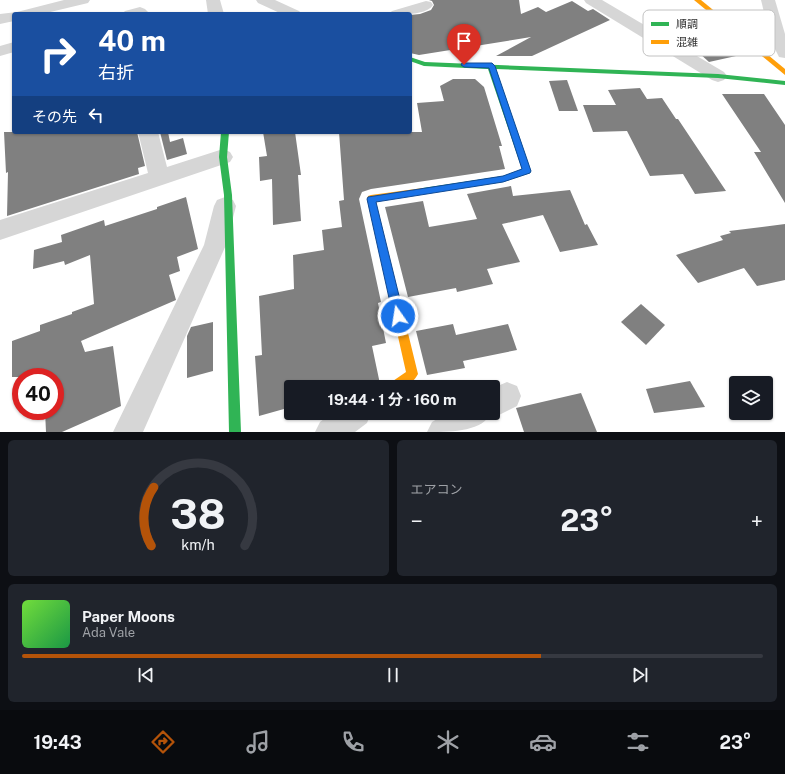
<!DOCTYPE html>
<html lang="ja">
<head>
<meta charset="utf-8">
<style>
  :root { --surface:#171b24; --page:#20242c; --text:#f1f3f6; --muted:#9ea1a6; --line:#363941; --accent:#b45309 }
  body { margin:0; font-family:"Public Sans","Noto Sans JP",sans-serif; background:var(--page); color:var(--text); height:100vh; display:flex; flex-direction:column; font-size:15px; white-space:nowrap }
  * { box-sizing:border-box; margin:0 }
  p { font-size:13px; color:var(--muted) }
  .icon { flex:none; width:22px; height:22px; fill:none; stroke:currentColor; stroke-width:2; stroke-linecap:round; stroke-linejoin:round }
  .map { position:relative; height:432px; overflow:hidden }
  .side { display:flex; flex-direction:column; gap:8px; padding:8px; background:#0d0f14; flex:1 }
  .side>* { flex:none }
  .top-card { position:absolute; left:12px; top:12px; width:400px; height:122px; border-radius:4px; box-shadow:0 1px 3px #0004; background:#1a4fa0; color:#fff; overflow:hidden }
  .buttons { position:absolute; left:729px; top:376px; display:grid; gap:8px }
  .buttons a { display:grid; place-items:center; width:44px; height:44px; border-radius:4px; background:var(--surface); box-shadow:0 1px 3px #0004; font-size:20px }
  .speed { position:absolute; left:12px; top:368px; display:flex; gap:8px; font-size:20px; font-weight:700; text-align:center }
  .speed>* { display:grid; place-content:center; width:52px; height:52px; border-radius:50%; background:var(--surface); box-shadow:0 1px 3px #0004; line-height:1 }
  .speed .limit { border:6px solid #d22; background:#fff; color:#111 }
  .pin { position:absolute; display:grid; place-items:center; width:34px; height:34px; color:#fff; margin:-41px -17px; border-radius:50% 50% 50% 0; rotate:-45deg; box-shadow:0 0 4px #0007 }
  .pin .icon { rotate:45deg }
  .me { position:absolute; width:44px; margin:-22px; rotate:347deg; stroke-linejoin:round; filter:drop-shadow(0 0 3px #0008) }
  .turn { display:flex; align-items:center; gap:14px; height:84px; padding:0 20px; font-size:18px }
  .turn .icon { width:52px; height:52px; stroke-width:2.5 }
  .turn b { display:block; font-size:28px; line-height:34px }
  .then { display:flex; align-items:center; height:38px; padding:0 20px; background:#0003; gap:8px; font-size:15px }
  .big { font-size:30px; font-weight:700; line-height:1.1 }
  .side .card { flex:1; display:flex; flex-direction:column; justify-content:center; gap:6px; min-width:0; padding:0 14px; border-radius:6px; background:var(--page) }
  .side .dial { align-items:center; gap:0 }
  .dial svg { height:104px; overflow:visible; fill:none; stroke:var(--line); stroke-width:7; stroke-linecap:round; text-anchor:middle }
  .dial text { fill:var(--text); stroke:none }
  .song { display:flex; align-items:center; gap:12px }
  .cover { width:48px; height:48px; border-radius:6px; background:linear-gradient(135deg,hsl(100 70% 55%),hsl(140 70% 35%)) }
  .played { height:4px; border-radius:2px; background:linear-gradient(90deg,var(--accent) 70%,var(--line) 70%) }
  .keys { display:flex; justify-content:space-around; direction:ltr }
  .heat { display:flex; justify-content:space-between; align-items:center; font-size:22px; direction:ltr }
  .side .tiles { flex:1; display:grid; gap:8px; grid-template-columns:1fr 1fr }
  .card:last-child { grid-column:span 2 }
  .trip { position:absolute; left:284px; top:380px; width:216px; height:40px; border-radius:4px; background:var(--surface); box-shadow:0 1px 3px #0004; font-weight:700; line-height:40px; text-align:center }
  .menu { display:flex; height:64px; justify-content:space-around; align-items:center; background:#090b0e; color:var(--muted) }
  .menu .icon { width:28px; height:28px }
  .menu .current { color:var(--accent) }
  .menu b { font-size:18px; color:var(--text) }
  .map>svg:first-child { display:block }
  .building { fill:#808080 }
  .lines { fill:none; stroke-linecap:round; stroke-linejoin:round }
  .street { fill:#d6d6d6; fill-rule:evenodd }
  .fast { fill:#30b455; fill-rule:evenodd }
  .slow { fill:#ff9f0a; fill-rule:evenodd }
  .route { fill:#1a73e8; stroke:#114b97 }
  .key { fill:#fff; stroke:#c2c2c2; stroke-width:1 }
  .key-label { font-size:11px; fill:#323232 }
</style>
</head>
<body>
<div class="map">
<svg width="785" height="432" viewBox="0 0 785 432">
  <rect width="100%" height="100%" fill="#fff"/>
  <g class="building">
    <path d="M 429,0 L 519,0 L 521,14 L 538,7 L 546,12 L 572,1 L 588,11 L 593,9 L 610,20 L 532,56 L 496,56 L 531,37 L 419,55 L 410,53 L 410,15 L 420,14 L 431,10 L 434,5 L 432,1 Z"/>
    <path d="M 699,23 L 736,56 L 709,62 L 677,33 Z"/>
    <path d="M 453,79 L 475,79 L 484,87 L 502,146 L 499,146 L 505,169 L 371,189 L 362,192 L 359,199 L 381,302 L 378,303 L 386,343 L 372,346 L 380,384 L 379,387 L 291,387 L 291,407 L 259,416 L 255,356 L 262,355 L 259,296 L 294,289 L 293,255 L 324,250 L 322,230 L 342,227 L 339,201 L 344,200 L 339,132 L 422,132 L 417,103 L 444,101 L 440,86 Z"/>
    <path d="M 567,80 L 578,111 L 559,111 L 549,81 Z"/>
    <path d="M 640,88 L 647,99 L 662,98 L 676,119 L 678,119 L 726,191 L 695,194 L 683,174 L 650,176 L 627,131 L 593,132 L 583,105 L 616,105 L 608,90 Z"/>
    <path d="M 722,94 L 764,94 L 785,125 L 785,203 L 754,152 L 761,152 Z"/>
    <path d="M 4,132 L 137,132 L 145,166 L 138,168 L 139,174 L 7,216 L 8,172 L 6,173 Z"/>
    <path d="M 160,132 L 168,132 L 170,142 L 183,138 L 187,154 L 167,160 Z"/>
    <path d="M 263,132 L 295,132 L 301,175 L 298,175 L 301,221 L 273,225 L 272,179 L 260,181 L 259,157 L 267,156 Z"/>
    <path d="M 511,186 L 513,196 L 570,190 L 585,225 L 587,224 L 598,245 L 560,252 L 543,215 L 502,224 L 520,262 L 487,269 L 493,284 L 457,292 L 456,288 L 408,297 L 385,207 L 423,201 L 429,227 L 477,219 L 467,194 Z"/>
    <path d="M 186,197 L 198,249 L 177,257 L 180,271 L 169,275 L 176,300 L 81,341 L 85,352 L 113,346 L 121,406 L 62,432 L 46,432 L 45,411 L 55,411 L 55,377 L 12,377 L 12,341 L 40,331 L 40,325 L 72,314 L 72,312 L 94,304 L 90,255 L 65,265 L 64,261 L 33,269 L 34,250 L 62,242 L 61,235 L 104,220 L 105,226 L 157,209 L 157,207 Z"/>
    <path d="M 785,224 L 785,280 L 757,286 L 744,268 L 698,283 L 676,255 L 723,240 L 720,236 L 731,233 L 729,231 Z"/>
    <path d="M 641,304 L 665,325 L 646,345 L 621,322 Z"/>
    <path d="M 213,322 L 213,371 L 187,378 L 187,336 L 191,327 Z"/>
    <path d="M 453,324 L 456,335 L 508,324 L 517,350 L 463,361 L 465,368 L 427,375 L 416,331 Z"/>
    <path d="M 690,381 L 705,407 L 654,413 L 646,389 Z"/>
    <path d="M 581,393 L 597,432 L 524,432 L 516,408 Z"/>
  </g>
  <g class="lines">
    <g class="street">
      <path d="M 64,0 L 90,0 L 88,3 L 42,14 L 14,14 L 14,21 L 0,24 L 0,14 L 17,12 Z"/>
      <path d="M 206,0 L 220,0 L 224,14 L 208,14 Z"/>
      <path d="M 256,0 L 275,0 L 299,11 L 302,14 L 282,14 L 258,3 Z"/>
      <path d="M 584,0 L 602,0 L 724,72 L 727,76 L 724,80 L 718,82 L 712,80 L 586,3 Z"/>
      <path d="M 761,0 L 775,0 L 785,34 L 785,58 L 779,57 L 771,41 Z"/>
      <path d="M 426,1 L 431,2 L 433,5 C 426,16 401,14 389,14 L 392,11 Z"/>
      <path d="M 140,7 L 145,9 L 148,12 L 146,14 L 122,14 L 125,11 Z"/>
      <path d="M 14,42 L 14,52 L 0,56 L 0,46 Z"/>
      <path d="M 138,132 L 158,132 L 167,167 L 223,149 L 230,152 L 233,157 L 230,162 L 0,240 L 0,220 L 148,173 Z"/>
      <path d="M 225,197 L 233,200 L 236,206 L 226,245 L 143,432 L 113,432 L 204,245 L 214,206 L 217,200 Z"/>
      <path d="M 507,382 L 517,386 L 521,396 L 517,406 L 493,418 L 489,416 C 480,432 447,432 427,432 L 432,422 L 447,413 L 493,413 L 493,388 Z"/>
      <path d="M 332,413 L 371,413 L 367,423 L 355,432 L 315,432 L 320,422 Z"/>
    </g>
    <g class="fast">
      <path d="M 410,57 L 425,62 L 718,74 L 785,81 L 785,85 L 718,78 L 496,69 L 531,171 L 530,173 L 503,182 L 423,194 L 419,191 L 423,188 L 503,176 L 522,169 L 488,69 L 424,66 L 410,61 Z"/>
      <path d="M 221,132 L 229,132 L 227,157 L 232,195 L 241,432 L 229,432 L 224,195 L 219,157 Z"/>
    </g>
    <g class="slow">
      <path d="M 694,0 L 701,0 L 785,69 L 785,75 Z"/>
      <path d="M 423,188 L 426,189 L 427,191 L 426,193 L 376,202 L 418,374 C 412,386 400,387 388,387 L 390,383 L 406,372 L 367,199 L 368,196 L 371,195 Z"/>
    </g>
  </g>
  <path class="route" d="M 462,63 L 492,63 L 495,66 L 531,171 L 530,173 L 503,182 L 376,202 L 404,316 L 402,319 L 398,321 L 395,319 L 393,316 L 367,199 L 368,197 L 503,176 L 522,169 L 489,68 L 464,67 L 461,65 Z"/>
  <rect x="643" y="10" width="132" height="46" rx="6" class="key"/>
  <rect x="651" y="22" width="18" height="4" fill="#30b455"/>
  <rect x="651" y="40" width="18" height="4" fill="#ff9f0a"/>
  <g class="key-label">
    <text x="676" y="28">順調</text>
    <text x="676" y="46">混雑</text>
  </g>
</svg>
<div class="buttons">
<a><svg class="icon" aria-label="layers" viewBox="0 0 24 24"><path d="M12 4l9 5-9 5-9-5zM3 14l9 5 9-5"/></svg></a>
</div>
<div class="speed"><div class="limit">40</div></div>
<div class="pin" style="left:464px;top:65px;background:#d93025"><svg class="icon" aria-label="arrive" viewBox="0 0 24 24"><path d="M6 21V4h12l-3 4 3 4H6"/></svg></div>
<svg class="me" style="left:398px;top:316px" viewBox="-20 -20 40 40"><circle r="17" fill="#1a73e8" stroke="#fff" stroke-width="3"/><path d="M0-11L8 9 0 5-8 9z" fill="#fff"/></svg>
<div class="trip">19:44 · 1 分 · 160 m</div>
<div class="top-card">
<div class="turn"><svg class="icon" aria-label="right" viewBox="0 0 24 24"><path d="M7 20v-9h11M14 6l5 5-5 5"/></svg><div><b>40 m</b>右折</div></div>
<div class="then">その先<svg class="icon" aria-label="left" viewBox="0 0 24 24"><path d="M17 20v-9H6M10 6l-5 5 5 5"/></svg></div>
</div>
</div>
<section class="side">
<div class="tiles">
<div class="card dial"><svg viewBox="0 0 100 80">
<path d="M14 69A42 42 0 1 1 86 69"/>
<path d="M14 69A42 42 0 0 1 16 24" stroke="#b45309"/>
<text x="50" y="56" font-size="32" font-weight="700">38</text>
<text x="50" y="72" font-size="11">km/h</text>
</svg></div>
<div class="card"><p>エアコン</p>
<div class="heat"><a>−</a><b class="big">23°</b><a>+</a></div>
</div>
<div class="card">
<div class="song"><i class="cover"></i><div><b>Paper Moons</b><p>Ada Vale</p></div></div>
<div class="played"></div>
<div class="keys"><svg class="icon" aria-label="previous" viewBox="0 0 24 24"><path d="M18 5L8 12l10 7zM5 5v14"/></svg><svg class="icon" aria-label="pause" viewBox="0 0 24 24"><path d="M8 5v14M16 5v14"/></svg><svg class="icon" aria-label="next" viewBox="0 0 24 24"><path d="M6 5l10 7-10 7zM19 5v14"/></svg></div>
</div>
</div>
</section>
<nav class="menu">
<b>19:43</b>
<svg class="icon current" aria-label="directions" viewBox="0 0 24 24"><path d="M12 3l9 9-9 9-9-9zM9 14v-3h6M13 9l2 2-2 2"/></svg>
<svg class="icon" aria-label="music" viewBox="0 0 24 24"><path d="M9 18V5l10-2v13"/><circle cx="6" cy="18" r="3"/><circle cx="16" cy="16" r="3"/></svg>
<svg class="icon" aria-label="phone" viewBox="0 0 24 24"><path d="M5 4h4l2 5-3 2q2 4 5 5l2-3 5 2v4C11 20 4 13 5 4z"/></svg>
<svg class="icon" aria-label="climate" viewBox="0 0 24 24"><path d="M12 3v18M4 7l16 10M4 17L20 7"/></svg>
<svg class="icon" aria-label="car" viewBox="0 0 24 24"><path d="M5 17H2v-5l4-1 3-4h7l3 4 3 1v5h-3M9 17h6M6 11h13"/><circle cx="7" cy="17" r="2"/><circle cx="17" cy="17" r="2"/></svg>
<svg class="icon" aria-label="filters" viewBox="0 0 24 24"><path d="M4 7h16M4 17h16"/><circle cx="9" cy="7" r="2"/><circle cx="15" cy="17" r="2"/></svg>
<b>23°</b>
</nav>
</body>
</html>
